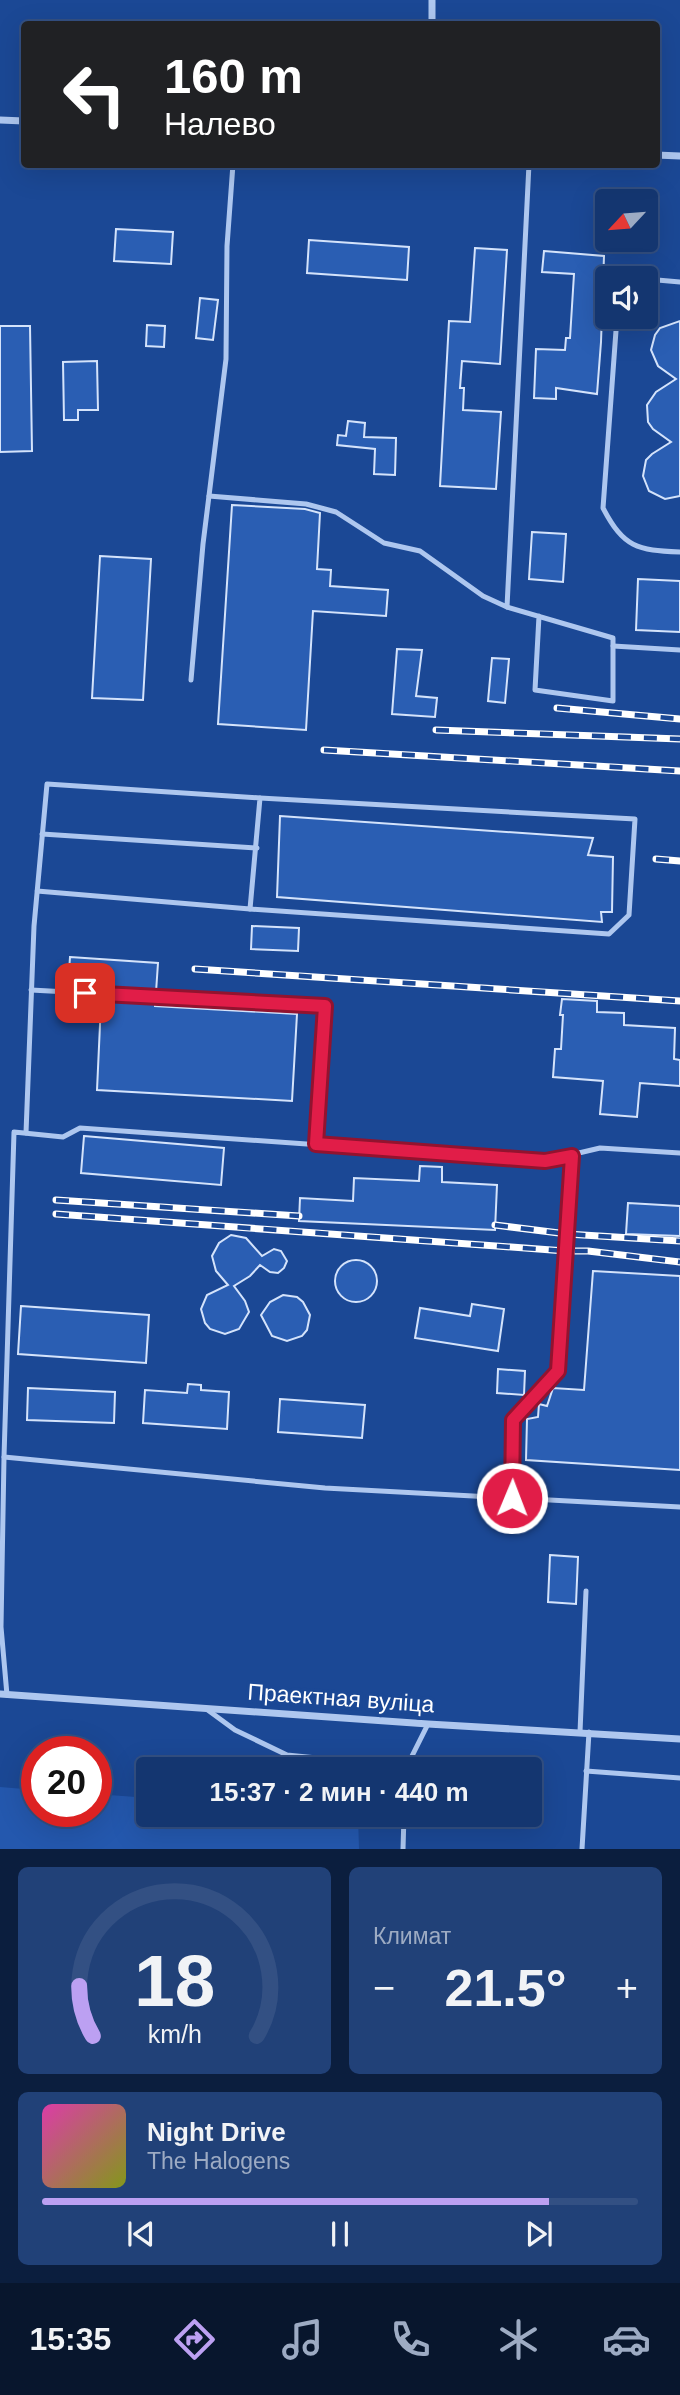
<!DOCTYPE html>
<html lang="ru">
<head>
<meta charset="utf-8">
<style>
  :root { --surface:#143670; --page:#214178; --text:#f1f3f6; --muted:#9dabc3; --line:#335083; --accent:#bca0f2 }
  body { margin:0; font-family:Helvetica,sans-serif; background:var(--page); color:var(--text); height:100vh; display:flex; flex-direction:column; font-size:26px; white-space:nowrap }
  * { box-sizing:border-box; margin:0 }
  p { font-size:23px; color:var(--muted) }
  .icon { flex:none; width:38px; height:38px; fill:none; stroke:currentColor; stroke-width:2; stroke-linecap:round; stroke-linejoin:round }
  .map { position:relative; height:1849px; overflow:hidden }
  .details { display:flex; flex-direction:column; gap:18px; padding:18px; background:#0b1e3e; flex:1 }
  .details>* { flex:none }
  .guide { position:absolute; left:21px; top:21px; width:639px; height:147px; border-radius:7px; box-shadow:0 7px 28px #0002,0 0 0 2px var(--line); background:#202124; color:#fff; overflow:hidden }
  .needle { width:46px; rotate:244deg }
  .fabs { position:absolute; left:595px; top:189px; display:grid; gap:14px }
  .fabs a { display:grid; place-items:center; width:63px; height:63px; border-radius:7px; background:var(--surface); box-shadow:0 7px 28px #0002,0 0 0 2px var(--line); font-size:35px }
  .speed { position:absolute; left:21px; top:1736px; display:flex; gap:14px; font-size:35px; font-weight:700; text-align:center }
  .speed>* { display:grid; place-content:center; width:91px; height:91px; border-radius:50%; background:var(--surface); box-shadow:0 7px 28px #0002,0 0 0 2px var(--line); line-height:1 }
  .speed .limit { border:10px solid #d22; background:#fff; color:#111 }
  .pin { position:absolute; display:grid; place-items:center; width:60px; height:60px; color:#fff; margin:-30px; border-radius:14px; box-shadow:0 4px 10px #0006 }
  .me { position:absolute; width:77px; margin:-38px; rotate:1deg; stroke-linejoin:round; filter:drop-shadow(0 0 5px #0008) }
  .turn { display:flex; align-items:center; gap:24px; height:147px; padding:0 28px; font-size:32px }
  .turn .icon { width:91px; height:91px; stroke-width:2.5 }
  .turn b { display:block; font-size:49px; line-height:60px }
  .big { font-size:52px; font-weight:700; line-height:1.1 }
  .details .card { flex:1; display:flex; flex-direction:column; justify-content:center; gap:10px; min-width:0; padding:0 24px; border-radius:10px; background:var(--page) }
  .details .dial { align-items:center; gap:0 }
  .dial svg { height:182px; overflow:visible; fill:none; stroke:var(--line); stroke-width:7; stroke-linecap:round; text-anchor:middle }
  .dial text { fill:var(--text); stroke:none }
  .song { display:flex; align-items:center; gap:21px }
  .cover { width:84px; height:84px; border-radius:10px; background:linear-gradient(135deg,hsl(320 70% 55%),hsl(70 70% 35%)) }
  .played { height:7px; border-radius:4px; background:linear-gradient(90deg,var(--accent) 85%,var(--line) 85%) }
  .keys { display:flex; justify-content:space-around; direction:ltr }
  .heat { display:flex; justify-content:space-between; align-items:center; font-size:38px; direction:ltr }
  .details .tiles { flex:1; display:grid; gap:18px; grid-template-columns:1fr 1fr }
  .card:last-child { grid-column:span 2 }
  .trip { position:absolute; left:136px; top:1757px; width:406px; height:70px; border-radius:7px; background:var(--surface); box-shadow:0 7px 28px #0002,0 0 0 2px var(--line); font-weight:700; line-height:70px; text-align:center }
  .menu { display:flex; height:112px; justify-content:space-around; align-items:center; background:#08162d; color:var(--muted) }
  .menu .icon { width:49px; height:49px }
  .menu .active { color:var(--accent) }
  .menu b { font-size:32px; color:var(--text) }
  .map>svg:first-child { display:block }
  .green { fill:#2458ae }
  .building { fill:#2a5eb3; stroke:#d4e3fb; stroke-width:2 }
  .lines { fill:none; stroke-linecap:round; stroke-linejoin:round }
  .lane { stroke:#aec7ef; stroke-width:5 }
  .street { stroke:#aec7ef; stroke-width:7 }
  .rail-casing { stroke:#fff; stroke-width:7 }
  .rail { stroke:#1b4895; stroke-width:4.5; stroke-dasharray:13; stroke-linecap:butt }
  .route-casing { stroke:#92132f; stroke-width:18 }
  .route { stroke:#e11d48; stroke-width:12 }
  .labels { text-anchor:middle; stroke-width:7; stroke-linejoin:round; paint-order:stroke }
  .street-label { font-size:23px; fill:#fff; stroke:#1b4895 }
</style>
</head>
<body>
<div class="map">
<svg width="680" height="1849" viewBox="0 0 680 1849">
  <rect width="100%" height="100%" fill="#1b4895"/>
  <path class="green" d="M 0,1787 L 37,1790 L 37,1811 L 96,1811 L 96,1794 L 149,1798 L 149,1815 L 358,1815 L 359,1849 L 0,1849 Z"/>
  <g class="building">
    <path d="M 116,229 L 173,232 L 171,264 L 114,261 Z"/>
    <path d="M 309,240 L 409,247 L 407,280 L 307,273 Z"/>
    <path d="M 475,248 L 507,250 L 500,364 L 462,361 L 460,388 L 464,388 L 463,410 L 501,412 L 496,489 L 440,486 L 449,321 L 470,322 Z"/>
    <path d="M 544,251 L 604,256 L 601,342 L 597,394 L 556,388 L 556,399 L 534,398 L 536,349 L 565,350 L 566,338 L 570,338 L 574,274 L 542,272 Z"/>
    <path d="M 200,298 L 218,300 L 213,340 L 196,338 Z"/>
    <path d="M 680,321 L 680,496 L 665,499 L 649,491 L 643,476 L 646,460 L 652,454 L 671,442 L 653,429 L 648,422 L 647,405 L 656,392 L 676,379 L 658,366 L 651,350 L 655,335 L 660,328 Z"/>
    <path d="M 147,325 L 165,326 L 164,347 L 146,346 Z"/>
    <path d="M 0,326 L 30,326 L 32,451 L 0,452 Z"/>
    <path d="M 97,361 L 98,410 L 78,410 L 78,420 L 64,420 L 63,362 Z"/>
    <path d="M 348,421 L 365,423 L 364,437 L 396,438 L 395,475 L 374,474 L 375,449 L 337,445 L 338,435 L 346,436 Z"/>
    <path d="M 232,505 L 305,509 L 320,513 L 317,569 L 331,570 L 330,586 L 388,590 L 386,616 L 313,611 L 306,730 L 218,724 Z"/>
    <path d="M 532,532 L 566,534 L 563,582 L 529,579 Z"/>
    <path d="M 100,556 L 151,559 L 143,700 L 92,698 Z"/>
    <path d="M 638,579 L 680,581 L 680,632 L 636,630 Z"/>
    <path d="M 397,649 L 422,650 L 416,696 L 437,698 L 435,717 L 392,714 Z"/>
    <path d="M 492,658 L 509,659 L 505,703 L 488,701 Z"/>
    <path d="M 280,816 L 593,838 L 588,855 L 613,857 L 612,912 L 601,912 L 602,922 L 277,897 Z"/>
    <path d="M 252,926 L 299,928 L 298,951 L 251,949 Z"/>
    <path d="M 70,957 L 158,963 L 156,992 L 108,989 L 109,975 L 69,972 Z"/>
    <path d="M 108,999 L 155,1002 L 155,1006 L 297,1014 L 292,1101 L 97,1090 L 101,1003 L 107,1003 Z"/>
    <path d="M 562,999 L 597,1001 L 597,1012 L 624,1013 L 624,1025 L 675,1028 L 674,1059 L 680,1060 L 680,1086 L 640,1083 L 637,1117 L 600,1114 L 603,1081 L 553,1077 L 555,1049 L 561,1049 L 563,1015 L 560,1015 Z"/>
    <path d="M 84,1136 L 224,1148 L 221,1185 L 81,1173 Z"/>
    <path d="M 420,1166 L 442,1167 L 442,1182 L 497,1185 L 495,1230 L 299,1221 L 300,1198 L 353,1201 L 354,1178 L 419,1181 Z"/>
    <path d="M 628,1203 L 680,1206 L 680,1236 L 626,1234 Z"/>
    <path d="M 231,1235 L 246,1238 L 262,1256 L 274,1249 L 281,1251 L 287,1261 L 284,1268 L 278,1273 L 270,1272 L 260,1265 L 250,1276 L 234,1286 L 245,1301 L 249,1312 L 239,1329 L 225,1334 L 210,1329 L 205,1323 L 201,1309 L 207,1295 L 228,1285 L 216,1271 L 212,1256 L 219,1243 Z"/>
    <circle cx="356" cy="1281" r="21"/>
    <path d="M 593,1271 L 680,1276 L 680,1470 L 526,1460 L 527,1419 L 538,1417 L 539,1404 L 547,1406 L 553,1388 L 584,1390 Z"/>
    <path d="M 283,1295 L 297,1297 L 303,1302 L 310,1315 L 307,1330 L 302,1336 L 287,1341 L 272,1336 L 261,1315 L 270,1302 Z"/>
    <path d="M 472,1304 L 504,1309 L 498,1351 L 415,1338 L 420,1308 L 470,1316 Z"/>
    <path d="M 21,1306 L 149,1315 L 146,1363 L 18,1354 Z"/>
    <path d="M 498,1369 L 525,1371 L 524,1395 L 497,1393 Z"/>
    <path d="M 188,1384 L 201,1385 L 201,1390 L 229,1392 L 227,1429 L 143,1423 L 145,1390 L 187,1393 Z"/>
    <path d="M 28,1388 L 115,1392 L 114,1423 L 27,1420 Z"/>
    <path d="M 280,1399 L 365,1405 L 362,1438 L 278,1432 Z"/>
    <path d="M 550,1555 L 578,1557 L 576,1604 L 548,1602 Z"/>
  </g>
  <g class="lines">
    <g class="lane">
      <path d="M 646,279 L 680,282"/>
      <path d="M 617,317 L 603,508 C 624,548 637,550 680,552"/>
      <path d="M 209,496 L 306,504 L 336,512 L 384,543 L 420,551 L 483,596 L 507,607 L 529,164"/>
      <path d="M 507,607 L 613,638 L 613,701 L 535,690 L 539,616"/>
      <path d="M 613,646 L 680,650"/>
      <path d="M 191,680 L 203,544 L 226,359 L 227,246 L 233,164"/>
      <path d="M 42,834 L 257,848"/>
      <path d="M 250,909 L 609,934 L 629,915 L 635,819 L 260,798"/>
      <path d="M 31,990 L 325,1006 L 316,1144"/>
      <path d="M 26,1133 L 34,926 L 47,784 L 260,798 L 250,909 L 37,891"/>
      <path d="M 4,1457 L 325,1488 L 680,1507"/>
      <path d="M 512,1498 L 513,1420 L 558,1371 L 572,1156"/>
      <path d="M 7,1695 L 1,1627 L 4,1457 L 14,1132 L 63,1137 L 80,1128 L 545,1161 L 600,1148 L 680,1153"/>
      <path d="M 205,1708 L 235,1730 L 287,1755 L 406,1767"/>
      <path d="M 580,1732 L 586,1591"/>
      <path d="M 406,1768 L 428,1724"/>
      <path d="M 586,1771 L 680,1778"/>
      <path d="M 403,1849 L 404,1815"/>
      <path d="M 582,1849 L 589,1732"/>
    </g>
    <g class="street">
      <path d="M 432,24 L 432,0"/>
      <path d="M 0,120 L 24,121"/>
      <path d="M 656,155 L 680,156"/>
      <path d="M 0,1694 L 428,1724 L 680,1739"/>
    </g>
    <g class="rail-casing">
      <g id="rail">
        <path d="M 557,708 L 680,719"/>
        <path d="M 436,730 L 680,739"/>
        <path d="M 324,750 L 680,771"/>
        <path d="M 656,859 L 680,861"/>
        <path d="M 195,969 L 680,1001"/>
        <path d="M 56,1200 L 299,1216"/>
        <path d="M 56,1214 L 565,1251 L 588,1251 L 680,1262"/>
        <path d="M 495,1225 L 567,1234 L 680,1241"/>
      </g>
    </g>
    <use href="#rail" class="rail"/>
  </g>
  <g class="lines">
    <g class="route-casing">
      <path id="route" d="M 85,993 L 325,1006 L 316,1144 L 545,1161 L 572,1156 L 558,1371 L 513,1420 L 512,1498"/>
    </g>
    <use href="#route" class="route"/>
  </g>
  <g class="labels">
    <g class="street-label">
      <text transform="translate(341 1698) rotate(4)" y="8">Праектная вуліца</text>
    </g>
  </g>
</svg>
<div class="fabs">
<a><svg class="needle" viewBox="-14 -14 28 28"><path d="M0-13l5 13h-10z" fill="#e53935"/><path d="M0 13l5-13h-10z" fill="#9dabc3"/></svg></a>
<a><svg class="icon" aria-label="sound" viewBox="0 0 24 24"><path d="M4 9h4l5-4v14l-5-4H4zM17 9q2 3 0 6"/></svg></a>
</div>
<div class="speed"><div class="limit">20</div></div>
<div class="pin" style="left:85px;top:993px;background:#d93025"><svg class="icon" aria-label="arrive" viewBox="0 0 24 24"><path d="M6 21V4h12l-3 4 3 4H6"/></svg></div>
<svg class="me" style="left:512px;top:1498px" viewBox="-20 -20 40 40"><circle r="17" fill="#e11d48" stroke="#fff" stroke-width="3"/><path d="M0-11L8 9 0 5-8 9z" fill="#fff"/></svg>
<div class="trip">15:37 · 2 мин · 440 m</div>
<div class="guide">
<div class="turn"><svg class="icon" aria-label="left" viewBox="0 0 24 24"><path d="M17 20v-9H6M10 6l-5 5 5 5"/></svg><div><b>160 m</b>Налево</div></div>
</div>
</div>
<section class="details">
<div class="tiles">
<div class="card dial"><svg viewBox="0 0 100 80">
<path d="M14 69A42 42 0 1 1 86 69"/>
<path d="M14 69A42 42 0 0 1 8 47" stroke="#bca0f2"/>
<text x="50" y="56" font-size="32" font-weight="700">18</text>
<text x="50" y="72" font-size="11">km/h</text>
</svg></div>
<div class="card"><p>Климат</p>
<div class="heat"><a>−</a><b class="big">21.5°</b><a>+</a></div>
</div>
<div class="card">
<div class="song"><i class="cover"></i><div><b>Night Drive</b><p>The Halogens</p></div></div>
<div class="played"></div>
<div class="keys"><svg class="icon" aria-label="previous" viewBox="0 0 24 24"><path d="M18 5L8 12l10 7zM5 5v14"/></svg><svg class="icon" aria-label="pause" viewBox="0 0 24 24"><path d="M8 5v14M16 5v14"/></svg><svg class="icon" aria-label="next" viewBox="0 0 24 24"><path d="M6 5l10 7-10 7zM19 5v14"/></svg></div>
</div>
</div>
</section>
<nav class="menu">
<b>15:35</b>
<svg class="icon active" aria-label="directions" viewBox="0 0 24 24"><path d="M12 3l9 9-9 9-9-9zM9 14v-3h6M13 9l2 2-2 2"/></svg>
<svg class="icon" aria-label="music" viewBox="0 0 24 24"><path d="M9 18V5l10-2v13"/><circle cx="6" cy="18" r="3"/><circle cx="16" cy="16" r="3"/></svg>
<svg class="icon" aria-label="phone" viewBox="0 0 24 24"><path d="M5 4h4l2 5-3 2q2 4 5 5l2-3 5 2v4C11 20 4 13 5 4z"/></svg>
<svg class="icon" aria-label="climate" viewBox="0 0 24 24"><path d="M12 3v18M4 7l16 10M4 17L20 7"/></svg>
<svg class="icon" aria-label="car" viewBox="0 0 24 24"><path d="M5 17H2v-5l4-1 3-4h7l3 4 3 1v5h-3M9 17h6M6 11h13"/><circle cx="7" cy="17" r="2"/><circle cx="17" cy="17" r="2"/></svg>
</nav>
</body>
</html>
